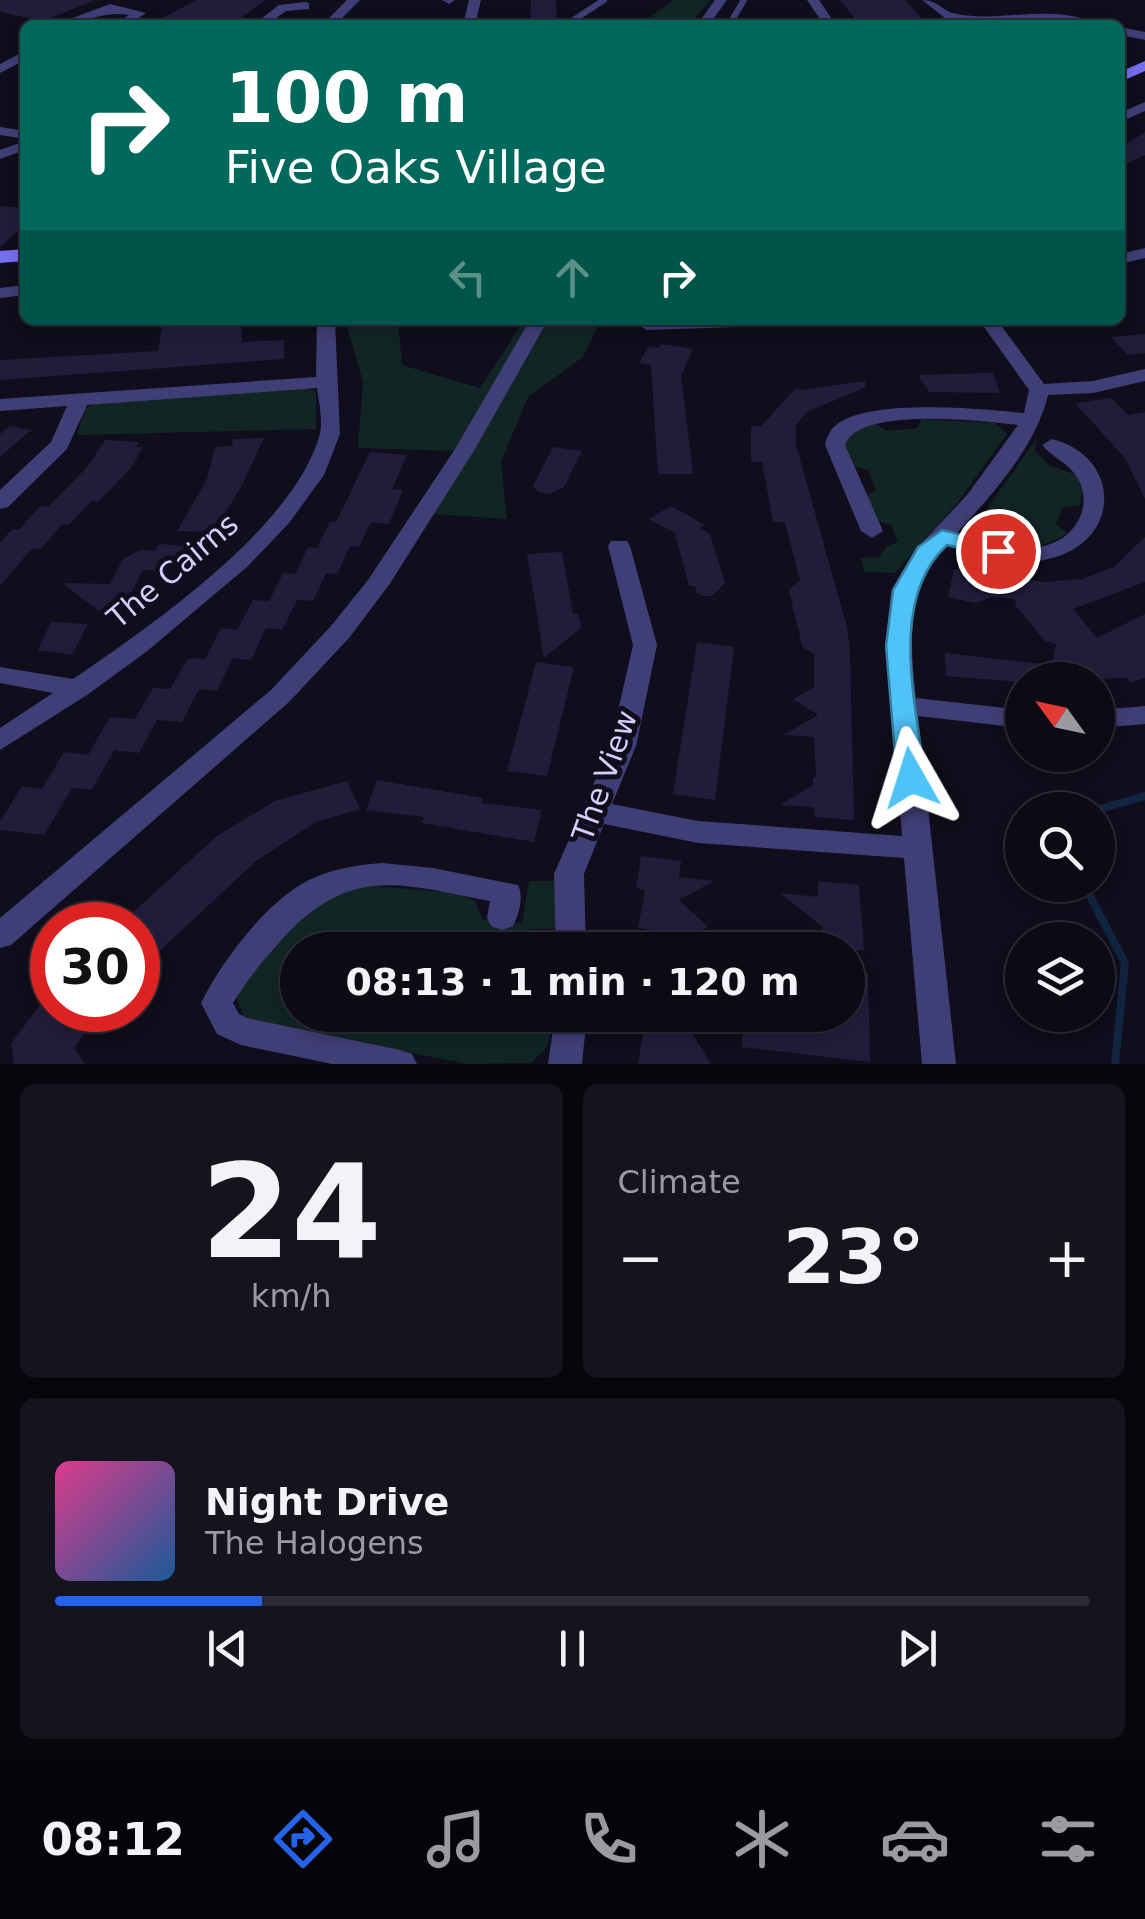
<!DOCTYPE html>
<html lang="en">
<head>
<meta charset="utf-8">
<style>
  :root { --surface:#0c0a15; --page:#15131e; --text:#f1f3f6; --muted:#9a9aa0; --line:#2c2b34; --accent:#2563eb }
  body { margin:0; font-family:"DejaVu Sans",sans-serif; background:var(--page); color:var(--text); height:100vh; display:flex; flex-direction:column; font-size:38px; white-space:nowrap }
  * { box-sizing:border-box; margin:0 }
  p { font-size:32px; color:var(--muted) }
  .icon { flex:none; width:55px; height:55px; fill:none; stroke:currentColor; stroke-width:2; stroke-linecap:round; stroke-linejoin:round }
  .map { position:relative; height:1064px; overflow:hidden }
  .side { display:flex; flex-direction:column; gap:20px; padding:20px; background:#07060c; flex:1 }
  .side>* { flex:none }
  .hud { position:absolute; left:20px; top:20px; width:1105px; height:305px; border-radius:15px; box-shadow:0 5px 15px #0003,0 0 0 2px var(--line); background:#00695c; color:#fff; overflow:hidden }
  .needle { width:65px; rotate:303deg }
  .buttons { position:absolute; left:1005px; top:662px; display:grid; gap:20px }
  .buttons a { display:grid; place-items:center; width:110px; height:110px; border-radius:50%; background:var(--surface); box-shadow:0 5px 15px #0003,0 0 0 2px var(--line); font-size:50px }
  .speed { position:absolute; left:30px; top:902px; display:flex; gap:20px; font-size:50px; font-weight:700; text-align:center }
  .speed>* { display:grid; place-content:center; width:130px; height:130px; border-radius:50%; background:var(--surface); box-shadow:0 5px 15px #0003,0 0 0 2px var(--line); line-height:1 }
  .speed .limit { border:15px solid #d22; background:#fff; color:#111 }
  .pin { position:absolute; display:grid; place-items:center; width:85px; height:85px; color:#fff; margin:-42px; border:5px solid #fff; border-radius:50%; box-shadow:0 2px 10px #0007 }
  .me { position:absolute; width:110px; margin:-55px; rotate:354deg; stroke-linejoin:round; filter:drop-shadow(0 0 8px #0008) }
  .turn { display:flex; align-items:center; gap:35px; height:210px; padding:0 40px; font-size:45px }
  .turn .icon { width:130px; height:130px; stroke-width:2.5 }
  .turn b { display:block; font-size:70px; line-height:85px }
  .lanes { display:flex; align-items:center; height:95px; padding:0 40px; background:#0003; justify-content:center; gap:50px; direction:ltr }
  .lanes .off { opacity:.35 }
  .big { font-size:75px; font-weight:600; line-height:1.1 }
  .side .card { flex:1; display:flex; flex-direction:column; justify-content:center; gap:15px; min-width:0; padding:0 35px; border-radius:15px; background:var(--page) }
  .side .dial { align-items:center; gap:0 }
  .dial b { font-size:130px; line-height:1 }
  .song { display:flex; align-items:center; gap:30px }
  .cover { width:120px; height:120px; border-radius:15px; background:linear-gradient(135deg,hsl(330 70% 55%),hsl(210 70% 35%)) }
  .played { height:10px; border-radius:5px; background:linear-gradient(90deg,var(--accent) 20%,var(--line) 20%) }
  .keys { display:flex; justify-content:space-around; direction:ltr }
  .heat { display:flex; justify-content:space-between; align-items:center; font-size:55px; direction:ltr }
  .side .tiles { flex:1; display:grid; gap:20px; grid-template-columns:1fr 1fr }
  .card:last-child { grid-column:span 2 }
  .trip { position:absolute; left:280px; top:932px; width:585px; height:100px; border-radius:50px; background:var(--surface); box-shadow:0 5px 15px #0003,0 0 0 2px var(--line); font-weight:600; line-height:100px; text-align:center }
  .tab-bar { display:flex; height:160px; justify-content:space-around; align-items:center; background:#050408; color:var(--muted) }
  .tab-bar .icon { width:70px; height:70px }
  .tab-bar .active { color:var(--accent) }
  .tab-bar b { font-size:45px; color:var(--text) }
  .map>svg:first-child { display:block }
  .green { fill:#112524 }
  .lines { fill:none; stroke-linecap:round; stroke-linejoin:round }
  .stream { stroke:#122540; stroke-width:8 }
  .building { fill:#221c3b }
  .lane { stroke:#403e76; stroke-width:6 }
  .street { fill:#403e76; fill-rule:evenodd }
  .secondary { fill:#736fef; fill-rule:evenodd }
  .route { fill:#4fc3f7; stroke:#337fa1; stroke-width:2.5 }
  .labels { text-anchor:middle; stroke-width:10; stroke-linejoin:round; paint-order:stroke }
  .street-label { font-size:30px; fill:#d3cefa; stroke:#100d1c }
</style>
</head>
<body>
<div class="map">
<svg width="1145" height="1064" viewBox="0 0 1145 1064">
  <rect width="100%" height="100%" fill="#100d1c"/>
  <g class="green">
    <path d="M 673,0 L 711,0 L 689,25 L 638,25 Z"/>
    <path d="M 345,320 L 398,320 L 402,365 L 480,388 L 521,325 L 515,320 L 601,320 L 583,357 L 528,397 L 501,462 L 507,519 L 420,513 L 458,451 L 358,448 L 363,382 Z"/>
    <path d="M 301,386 L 316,391 L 316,429 L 77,435 L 84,409 L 97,403 Z"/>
    <path d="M 922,419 L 995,423 L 1007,434 L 958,502 L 895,573 L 864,572 L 861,558 L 879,557 L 887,546 L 898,542 L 891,525 L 877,521 L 864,496 L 876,490 L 868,470 L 851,465 L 844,444 L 850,433 L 876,424 L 887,431 L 917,428 Z"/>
    <path d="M 1037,438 L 1035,451 L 1049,465 L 1077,475 L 1082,491 L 1080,505 L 1063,507 L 1056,524 L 1067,533 C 1044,552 1001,550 976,537 L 973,528 Z"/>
    <path d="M 529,881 L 556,881 L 556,929 L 530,929 L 530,950 L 298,950 L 298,1015 L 555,1015 L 547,1047 L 531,1063 L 469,1064 L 268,1026 L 244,1019 L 235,992 L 262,958 L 317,903 L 363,885 L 456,893 L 475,901 L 483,920 L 522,923 Z"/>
  </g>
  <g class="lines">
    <g class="stream">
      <path d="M 1096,810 L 1145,796"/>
      <path d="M 1084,885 L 1125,963 L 1115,1064"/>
    </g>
  </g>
  <g class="building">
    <path d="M 0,0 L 92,0 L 93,1 L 43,21 L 0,12 Z"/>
    <path d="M 197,0 L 266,0 L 236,21 L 236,25 L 148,25 Z"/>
    <path d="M 531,0 L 556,0 L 557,25 L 530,25 Z"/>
    <path d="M 840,0 L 905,0 L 928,25 L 860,25 Z"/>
    <path d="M 1145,132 L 1145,155 L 1120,167 L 1120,148 Z"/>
    <path d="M 0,206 L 25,208 L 25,231 L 18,231 L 0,247 Z"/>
    <path d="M 163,320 L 241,320 L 242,342 L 284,340 L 284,359 L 0,380 L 0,360 L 158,351 Z"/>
    <path d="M 1145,334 L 1145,353 L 1128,355 L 1111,337 Z"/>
    <path d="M 661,344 L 693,349 L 681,376 L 693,474 L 658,474 L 651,365 L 639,363 L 649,346 L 659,348 Z"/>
    <path d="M 987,373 L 993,373 L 1000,393 L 929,392 L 918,375 Z"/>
    <path d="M 865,381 L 866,387 L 807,412 L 796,425 L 796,445 L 847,627 L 850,652 L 854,820 L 815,817 L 814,807 L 780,805 L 813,785 L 813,777 L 816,777 L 814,737 L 783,735 L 818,715 L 793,699 L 814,687 L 814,654 L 803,648 L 794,613 L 789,589 L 800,581 L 785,522 L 773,522 L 762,462 L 751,462 L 751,426 L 761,426 L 796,388 L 801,390 Z"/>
    <path d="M 1111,398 L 1128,415 L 1145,412 L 1145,499 L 1125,458 L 1075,403 Z"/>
    <path d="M 10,426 L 31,430 L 0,457 L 0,434 Z"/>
    <path d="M 264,438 L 243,483 L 214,532 L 177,531 L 207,479 L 215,447 L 232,446 L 233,439 Z"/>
    <path d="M 105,440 L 139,442 L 136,447 L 143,447 L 130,469 L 98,502 L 91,501 L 69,525 L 62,524 L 41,549 L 34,548 L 27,554 L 0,586 L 0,543 L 12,529 L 19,530 L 40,506 L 48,507 L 89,465 Z"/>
    <path d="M 553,447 L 582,451 L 564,487 L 549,494 L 539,492 L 533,486 Z"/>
    <path d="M 370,452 L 407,455 L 392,489 L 403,490 L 389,524 L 371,522 L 359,547 L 350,546 L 337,574 L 326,573 L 313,601 L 297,600 L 282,630 L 266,628 L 251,660 L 233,658 L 217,691 L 199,689 L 182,722 L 157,720 L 139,753 L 114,750 L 92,790 L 72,788 L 44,835 L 0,830 L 0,822 L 22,786 L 42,789 L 64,752 L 88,755 L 110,717 L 135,719 L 153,688 L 170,689 L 188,658 L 205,659 L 221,628 L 237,630 L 253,600 L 269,601 L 283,573 L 295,574 L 308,547 L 317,548 L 330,521 L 336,522 Z"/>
    <path d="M 671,506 L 705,525 L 700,528 L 710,534 L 725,583 L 712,596 L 704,596 L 697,593 L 695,586 L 689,586 L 675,533 L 649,519 Z"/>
    <path d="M 1145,537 L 1145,582 L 1073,609 L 1097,638 L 1145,614 L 1145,678 L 1131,682 L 1126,678 L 1022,682 L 946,676 L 945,653 L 1052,665 L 1056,644 L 1045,641 L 1016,606 L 1015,599 L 991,597 L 976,603 L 948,597 L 954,569 L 1046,582 L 1082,579 L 1114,567 Z"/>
    <path d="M 159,544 L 187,546 L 179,563 L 170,563 L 165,571 L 143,570 L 120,614 L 102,613 L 62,583 L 110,584 L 123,559 L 140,550 L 155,551 Z"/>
    <path d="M 562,552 L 573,614 L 578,614 L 581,628 L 544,658 L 527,554 Z"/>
    <path d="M 51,622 L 88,624 L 72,655 L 38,650 Z"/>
    <path d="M 697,642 L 734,647 L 715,800 L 673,794 Z"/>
    <path d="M 536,662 L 574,667 L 547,776 L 507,771 Z"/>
    <path d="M 377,780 L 483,798 L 482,803 L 542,810 L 534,842 L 422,823 L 424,817 L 366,810 Z"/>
    <path d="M 347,781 L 360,809 L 316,822 L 256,861 L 138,971 L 138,925 L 119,925 L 217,836 L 275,801 Z"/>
    <path d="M 641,856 L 681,861 L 679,877 L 714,881 L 679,900 L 708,927 L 693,935 L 691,950 L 647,950 L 650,930 L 638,928 L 645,890 L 636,888 Z"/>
    <path d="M 818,881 L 859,885 L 864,950 L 784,950 L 824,928 L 780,893 L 818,897 Z"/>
    <path d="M 848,971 L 868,973 L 870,1062 L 742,1047 L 743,1026 L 793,1031 L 806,1030 L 807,1015 L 848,1015 Z"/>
    <path d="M 39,1006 L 101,1010 L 74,1048 L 85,1064 L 14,1064 L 11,1044 Z"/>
    <path d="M 646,1015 L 714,1015 L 693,1035 L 711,1064 L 638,1064 Z"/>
  </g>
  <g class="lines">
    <g class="lane">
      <path d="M 566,25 L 604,0"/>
      <path d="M 729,25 L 744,0"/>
    </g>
    <g class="street">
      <path d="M 347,0 L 360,0 L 335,25 L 322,25 Z"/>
      <path d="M 442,0 L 455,0 L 449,4 Z"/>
      <path d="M 469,0 L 481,0 L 475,25 L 463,25 Z"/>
      <path d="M 715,0 L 727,0 L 709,25 L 697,25 Z"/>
      <path d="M 807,0 L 819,0 L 836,25 L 824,25 Z"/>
      <path d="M 922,0 C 938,0 943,12 957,14 C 1001,23 1057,2 1097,25 L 950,22 Z"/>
      <path d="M 305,2 L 309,3 L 309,9 L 286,11 L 267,25 L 253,25 L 279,5 Z"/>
      <path d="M 110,4 L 146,13 L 129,25 L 114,25 L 129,15 C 102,10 81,25 54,25 Z"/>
      <path d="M 1120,27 L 1145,32 L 1145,40 L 1120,35 Z"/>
      <path d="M 25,51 L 25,60 L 0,73 L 0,64 Z"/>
      <path d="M 1145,102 L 1145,111 L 1120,122 L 1120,113 Z"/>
      <path d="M 0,127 L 25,131 L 25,139 L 0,135 Z"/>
      <path d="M 25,141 L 25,150 L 0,159 L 0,150 Z"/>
      <path d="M 1145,248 L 1145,258 L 1120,264 L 1120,254 Z"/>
      <path d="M 25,285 L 25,295 L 0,298 L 0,288 Z"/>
      <path d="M 317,320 L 335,320 L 340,434 L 324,475 L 289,523 L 247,567 L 146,652 L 87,695 L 0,750 L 0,728 L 53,693 L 0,683 L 0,667 L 73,679 C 150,626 294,528 320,434 C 323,420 319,403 317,388 L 87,405 L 67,449 L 8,507 L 0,509 L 0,490 L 51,442 L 67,406 L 0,411 L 0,399 L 316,377 Z"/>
      <path d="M 530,320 L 548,320 L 475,449 L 389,585 L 349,638 L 289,702 L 11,945 L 0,948 L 0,918 L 271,690 L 331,626 L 368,580 L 455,449 Z"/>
      <path d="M 645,320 L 804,320 L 795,325 L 647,330 L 638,325 Z"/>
      <path d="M 979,320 L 997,320 L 1044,384 L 1093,381 L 1145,369 L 1145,381 L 1093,393 L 1048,395 C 1036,447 991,496 956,534 C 993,545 1053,564 1078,521 C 1085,509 1085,495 1080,483 C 1073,465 1054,459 1042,445 L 1052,439 C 1123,457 1123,545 1044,560 C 1011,566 977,555 945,545 C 905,588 910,644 916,698 L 1022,710 L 1022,728 L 918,716 L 956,1064 L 922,1064 L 904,858 L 698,843 L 604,824 L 584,874 L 586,950 L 556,950 L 554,874 L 610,746 L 633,645 L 608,546 L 611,541 L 627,541 L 630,546 L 657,645 L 636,746 L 612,804 L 698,821 L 902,836 L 886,647 L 893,590 L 918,547 L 967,495 L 1018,425 C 983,421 859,406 845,445 L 883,531 L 872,538 L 861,531 L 825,445 C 827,437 830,430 836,425 C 870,398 981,409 1024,413 L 1029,390 Z"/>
      <path d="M 1145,706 L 1145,724 L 1098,728 L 1098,710 Z"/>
      <path d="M 382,863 L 433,868 L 518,885 C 524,897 519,914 513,926 L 502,930 L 491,926 L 487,918 L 490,901 C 403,885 353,864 285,936 C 266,957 248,978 233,1003 L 239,1014 L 247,1018 L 400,1050 L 412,1054 L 417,1064 L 332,1064 L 241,1045 L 217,1034 L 201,1003 C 220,964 262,908 300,885 C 325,870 353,865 382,863 Z"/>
      <path d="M 555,1015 L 587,1015 L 582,1064 L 548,1064 Z"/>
    </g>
    <g class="secondary">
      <path d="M 1145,61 L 1145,71 L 1120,82 L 1120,72 Z"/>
      <path d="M 25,249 L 25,261 L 0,263 L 0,251 Z"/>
    </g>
  </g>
  <path class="route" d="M 942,530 L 1006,546 L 1010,551 L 998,558 L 947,545 C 887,600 917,707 925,778 L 921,785 L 901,785 L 897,778 L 886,646 L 893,590 L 918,547 Z"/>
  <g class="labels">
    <g class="street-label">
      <text transform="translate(173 571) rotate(-40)" y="10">The Cairns</text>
      <text transform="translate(605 776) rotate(-70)" y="10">The View</text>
    </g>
  </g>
</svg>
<div class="buttons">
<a><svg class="needle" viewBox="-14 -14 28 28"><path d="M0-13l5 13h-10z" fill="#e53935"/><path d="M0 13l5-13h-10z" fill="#9a9aa0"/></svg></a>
<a><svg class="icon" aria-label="search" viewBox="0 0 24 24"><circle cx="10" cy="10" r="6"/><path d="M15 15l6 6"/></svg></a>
<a><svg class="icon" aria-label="layers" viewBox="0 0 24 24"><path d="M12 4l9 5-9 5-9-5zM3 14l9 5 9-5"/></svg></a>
</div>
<div class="speed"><div class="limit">30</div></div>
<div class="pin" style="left:998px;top:551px;background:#d93025"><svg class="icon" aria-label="arrive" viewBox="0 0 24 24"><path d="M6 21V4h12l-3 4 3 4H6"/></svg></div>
<svg class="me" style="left:911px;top:778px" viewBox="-20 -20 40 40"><path d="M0-17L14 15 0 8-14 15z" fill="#4fc3f7" stroke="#fff" stroke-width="4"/></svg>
<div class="trip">08:13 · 1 min · 120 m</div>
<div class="hud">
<div class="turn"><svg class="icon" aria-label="right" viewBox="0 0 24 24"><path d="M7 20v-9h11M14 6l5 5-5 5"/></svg><div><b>100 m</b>Five Oaks Village</div></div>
<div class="lanes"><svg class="icon off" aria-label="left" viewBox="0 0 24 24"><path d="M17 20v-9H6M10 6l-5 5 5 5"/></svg><svg class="icon off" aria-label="ahead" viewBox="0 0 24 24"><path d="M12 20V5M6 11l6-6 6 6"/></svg><svg class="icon" aria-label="right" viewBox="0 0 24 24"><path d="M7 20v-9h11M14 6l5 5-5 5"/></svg></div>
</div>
</div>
<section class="side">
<div class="tiles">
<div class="card dial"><b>24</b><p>km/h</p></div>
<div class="card"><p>Climate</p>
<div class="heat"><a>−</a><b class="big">23°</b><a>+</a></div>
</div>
<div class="card">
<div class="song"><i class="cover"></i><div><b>Night Drive</b><p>The Halogens</p></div></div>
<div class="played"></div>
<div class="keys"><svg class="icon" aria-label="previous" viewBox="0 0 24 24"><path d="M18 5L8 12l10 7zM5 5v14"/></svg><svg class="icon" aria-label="pause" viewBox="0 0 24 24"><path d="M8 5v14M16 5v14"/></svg><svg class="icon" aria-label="next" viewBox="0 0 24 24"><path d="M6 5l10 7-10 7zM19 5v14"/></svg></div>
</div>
</div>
</section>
<nav class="tab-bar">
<b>08:12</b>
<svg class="icon active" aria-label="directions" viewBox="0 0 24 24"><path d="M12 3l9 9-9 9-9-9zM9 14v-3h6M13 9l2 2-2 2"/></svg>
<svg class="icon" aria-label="music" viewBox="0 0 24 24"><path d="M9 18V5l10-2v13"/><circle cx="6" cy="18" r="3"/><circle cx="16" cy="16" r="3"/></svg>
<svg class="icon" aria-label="phone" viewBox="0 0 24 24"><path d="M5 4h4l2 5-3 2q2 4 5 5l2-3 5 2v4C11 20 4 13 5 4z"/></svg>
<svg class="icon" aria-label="climate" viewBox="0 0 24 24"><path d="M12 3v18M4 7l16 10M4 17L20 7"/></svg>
<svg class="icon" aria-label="car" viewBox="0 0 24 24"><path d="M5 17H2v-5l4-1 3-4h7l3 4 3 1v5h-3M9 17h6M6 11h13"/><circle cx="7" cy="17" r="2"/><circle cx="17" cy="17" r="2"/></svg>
<svg class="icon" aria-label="filters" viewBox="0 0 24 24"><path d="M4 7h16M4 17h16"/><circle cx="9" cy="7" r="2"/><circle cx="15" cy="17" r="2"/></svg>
</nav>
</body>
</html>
